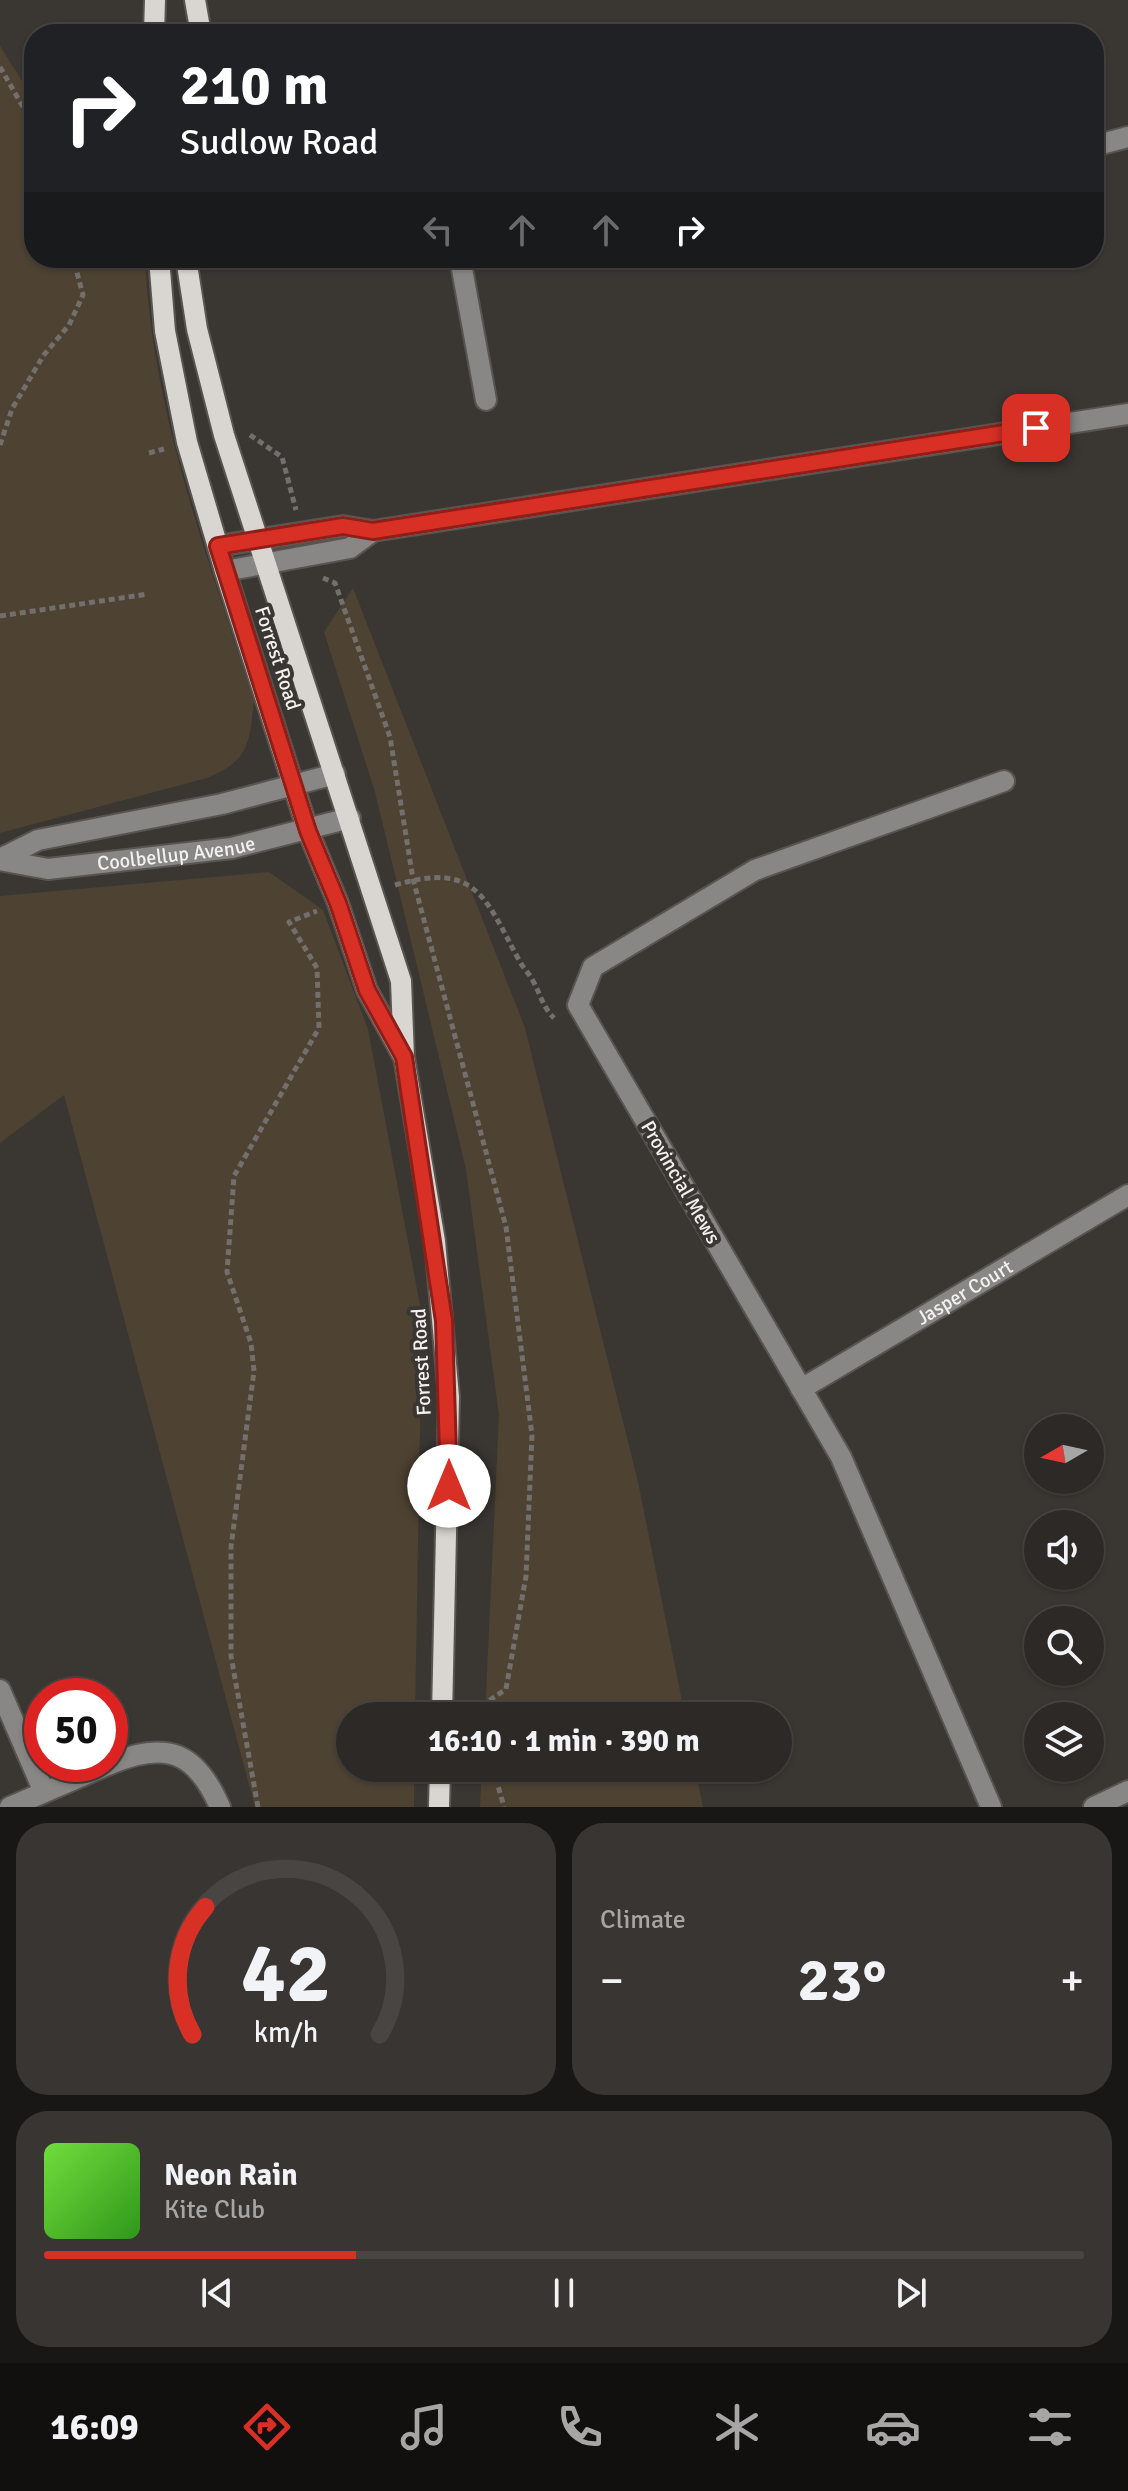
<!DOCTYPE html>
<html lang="en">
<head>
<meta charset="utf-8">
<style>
  :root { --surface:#2c2926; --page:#383532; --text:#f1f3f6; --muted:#a6a6a7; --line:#484543; --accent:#d93025 }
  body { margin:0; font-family:Signika,sans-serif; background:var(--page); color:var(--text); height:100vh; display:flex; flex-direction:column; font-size:30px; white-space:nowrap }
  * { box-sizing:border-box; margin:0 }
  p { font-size:26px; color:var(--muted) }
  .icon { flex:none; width:44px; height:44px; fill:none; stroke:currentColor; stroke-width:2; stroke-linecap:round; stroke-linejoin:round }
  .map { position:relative; height:1807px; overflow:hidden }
  .drawer { display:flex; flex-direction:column; gap:16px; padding:16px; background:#181715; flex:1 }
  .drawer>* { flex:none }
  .banner { position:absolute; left:24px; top:24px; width:1080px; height:244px; border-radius:32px; box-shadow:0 2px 6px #0004,0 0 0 2px var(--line); background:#202124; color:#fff; overflow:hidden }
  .needle { width:52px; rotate:261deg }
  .controls { position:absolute; left:1024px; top:1414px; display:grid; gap:16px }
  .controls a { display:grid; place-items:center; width:80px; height:80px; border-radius:50%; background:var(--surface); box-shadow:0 2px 6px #0004,0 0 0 2px var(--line); font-size:40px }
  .speed { position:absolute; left:24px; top:1678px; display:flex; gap:16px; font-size:40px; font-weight:700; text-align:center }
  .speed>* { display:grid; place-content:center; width:104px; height:104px; border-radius:50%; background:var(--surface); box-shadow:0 2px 6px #0004,0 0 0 2px var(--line); line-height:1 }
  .speed .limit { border:12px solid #d22; background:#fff; color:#111 }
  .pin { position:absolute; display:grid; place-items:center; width:68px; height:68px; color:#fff; margin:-34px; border-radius:16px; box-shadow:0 4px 12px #0006 }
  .me { position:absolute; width:88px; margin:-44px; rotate:0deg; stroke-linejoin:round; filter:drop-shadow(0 0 6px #0008) }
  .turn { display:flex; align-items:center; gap:28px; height:168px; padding:0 24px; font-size:36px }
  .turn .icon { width:104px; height:104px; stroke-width:2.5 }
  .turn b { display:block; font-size:56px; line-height:68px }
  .lanes { display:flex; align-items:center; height:76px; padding:0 24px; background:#0003; justify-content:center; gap:40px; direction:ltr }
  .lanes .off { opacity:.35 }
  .big { font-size:60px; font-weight:800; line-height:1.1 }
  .drawer .tile { flex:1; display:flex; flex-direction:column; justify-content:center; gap:12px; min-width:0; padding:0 28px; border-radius:32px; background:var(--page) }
  .drawer .dial { align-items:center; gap:0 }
  .dial svg { height:208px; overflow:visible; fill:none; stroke:var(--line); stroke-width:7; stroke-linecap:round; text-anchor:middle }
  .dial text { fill:var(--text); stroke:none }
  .song { display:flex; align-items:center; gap:24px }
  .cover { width:96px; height:96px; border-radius:12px; background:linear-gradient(135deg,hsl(100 70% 55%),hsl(110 70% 35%)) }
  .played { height:8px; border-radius:4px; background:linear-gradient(90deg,var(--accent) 30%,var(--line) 30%) }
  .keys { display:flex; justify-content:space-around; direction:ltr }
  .heat { display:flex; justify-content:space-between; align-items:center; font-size:44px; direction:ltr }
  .drawer .tiles { flex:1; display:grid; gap:16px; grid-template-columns:1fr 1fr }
  .tile:last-child { grid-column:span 2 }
  .trip { position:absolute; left:336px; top:1702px; width:456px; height:80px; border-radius:40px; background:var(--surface); box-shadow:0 2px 6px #0004,0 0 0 2px var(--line); font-weight:800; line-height:80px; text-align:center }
  .tab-bar { display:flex; height:128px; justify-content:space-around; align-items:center; background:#12100f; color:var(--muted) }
  .tab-bar .icon { width:56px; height:56px }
  .tab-bar .selected { color:var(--accent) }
  .tab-bar b { font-size:36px; color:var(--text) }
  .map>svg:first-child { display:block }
  .green { fill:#4e4232 }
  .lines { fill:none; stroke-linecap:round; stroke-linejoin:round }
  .minor-casing { stroke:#585551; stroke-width:24 }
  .major-casing { stroke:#585551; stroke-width:24 }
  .path { stroke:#726f6c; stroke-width:5; stroke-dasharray:6 4; stroke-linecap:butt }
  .minor { stroke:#888785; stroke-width:20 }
  .major { stroke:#d9d6d2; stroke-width:20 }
  .route-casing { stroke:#8d1f18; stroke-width:20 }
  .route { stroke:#d93025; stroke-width:14 }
  .labels { text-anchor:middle; stroke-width:8; stroke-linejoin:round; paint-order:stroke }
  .street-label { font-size:20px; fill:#f4f2f0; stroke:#3a3733 }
</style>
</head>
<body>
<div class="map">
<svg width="1128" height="1807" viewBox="0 0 1128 1807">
  <rect width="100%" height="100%" fill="#3a3733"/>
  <g class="green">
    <path d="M 0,46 L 34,100 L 34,258 L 145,258 C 152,412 207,555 254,701 C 249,744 250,760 207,778 L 0,833 Z"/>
    <path d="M 353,588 L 525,1028 L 638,1482 L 685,1716 L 485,1716 L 499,1415 L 466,1169 L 375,792 L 324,632 Z"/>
    <path d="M 269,872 L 323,910 L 368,1029 L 422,1316 L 415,1716 L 350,1716 L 350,1768 L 414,1768 L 414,1807 L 255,1807 L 64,1095 L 0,1143 L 0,896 Z"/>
    <path d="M 482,1768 L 695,1768 L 703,1807 L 480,1807 Z"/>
  </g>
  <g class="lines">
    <g class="minor-casing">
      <g id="minor">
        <path d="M 1094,146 L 1128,137"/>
        <path d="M 460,258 L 486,400"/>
        <path d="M 218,546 L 343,526 L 373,531 L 1128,414"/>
        <path d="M 225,571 L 350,548 L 373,531"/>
        <path d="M 0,859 L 38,840 L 222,804 L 335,774"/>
        <path id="s1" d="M 0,860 L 48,869 L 232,848 L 350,818"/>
        <path id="s2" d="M 801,1389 L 1128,1195"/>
        <path d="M 0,1690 L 44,1792"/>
        <path d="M 110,1764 C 167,1740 196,1752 220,1807"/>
        <path d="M 10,1807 L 110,1764"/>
        <path d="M 991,1807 L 841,1457 L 578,1005 L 593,967 L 755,870 L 1004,781"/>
        <path d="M 1094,1807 L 1128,1791"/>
      </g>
    </g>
    <g class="major-casing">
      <g id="major">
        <path d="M 195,0 L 201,34"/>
        <path d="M 154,34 L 155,0"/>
        <path d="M 159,258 L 165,331 L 187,442 L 225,571 L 308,831 L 338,903 L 367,990 L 402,1054"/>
        <path d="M 186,258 L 197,329 L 224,435 L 401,981 L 404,1057 L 435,1241 L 449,1397 L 442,1716"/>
        <path d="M 439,1807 L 440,1768"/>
      </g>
    </g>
    <g class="path">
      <path d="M 0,67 L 34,126"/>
      <path d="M 250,435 L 282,457 L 296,510"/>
      <path d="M 0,445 L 12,409 L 43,356 L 69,325 L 83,295 L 73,258"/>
      <path d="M 149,453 L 164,449"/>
      <path d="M 323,578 L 335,583 L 390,737 L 413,879 L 506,1227 L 532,1435 L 526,1576 L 506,1689 L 487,1702 L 486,1716"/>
      <path d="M 0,616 L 148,594"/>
      <path d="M 395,885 C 477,861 485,898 519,960 C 523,968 529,973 533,981 C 541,995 542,1006 554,1018"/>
      <path d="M 493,1768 L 504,1807"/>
      <path d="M 258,1807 L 231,1656 L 231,1547 L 254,1371 L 251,1343 L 227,1272 L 234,1176 L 319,1028 L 317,968 L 289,922 L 317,911"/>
    </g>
    <use href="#minor" class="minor"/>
    <use href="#major" class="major"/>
  </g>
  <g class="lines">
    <g class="route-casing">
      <path id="route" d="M 449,1486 L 444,1321 L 404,1057 L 367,990 L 338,903 L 308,831 L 218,546 L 343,526 L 373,531 L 1036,428"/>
    </g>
    <use href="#route" class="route"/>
  </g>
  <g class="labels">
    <g class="street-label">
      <text transform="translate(278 658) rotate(72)" y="7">Forrest Road</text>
      <text dy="7" stroke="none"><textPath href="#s1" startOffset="178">Coolbellup Avenue</textPath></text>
      <text transform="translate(681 1182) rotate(60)" y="7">Provincial Mews</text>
      <text dy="7" stroke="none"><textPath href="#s2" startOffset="190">Jasper Court</textPath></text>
      <text transform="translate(421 1362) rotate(-93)" y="7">Forrest Road</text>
    </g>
  </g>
</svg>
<div class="controls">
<a><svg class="needle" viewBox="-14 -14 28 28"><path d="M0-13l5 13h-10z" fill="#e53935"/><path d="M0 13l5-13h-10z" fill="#a6a6a7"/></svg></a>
<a><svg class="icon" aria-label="sound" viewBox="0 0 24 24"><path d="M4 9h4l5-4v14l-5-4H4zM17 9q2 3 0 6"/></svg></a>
<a><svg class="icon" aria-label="search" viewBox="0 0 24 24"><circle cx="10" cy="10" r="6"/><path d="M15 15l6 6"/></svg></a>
<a><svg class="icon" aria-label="layers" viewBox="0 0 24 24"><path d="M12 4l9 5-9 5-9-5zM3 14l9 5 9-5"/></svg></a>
</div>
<div class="speed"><div class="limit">50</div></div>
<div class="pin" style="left:1036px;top:428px;background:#d93025"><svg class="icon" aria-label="arrive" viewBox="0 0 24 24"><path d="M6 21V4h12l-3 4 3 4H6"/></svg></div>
<svg class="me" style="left:449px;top:1486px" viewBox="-20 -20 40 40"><circle r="19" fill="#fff"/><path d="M0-13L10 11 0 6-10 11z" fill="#d93025"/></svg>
<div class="trip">16:10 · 1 min · 390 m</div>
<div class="banner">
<div class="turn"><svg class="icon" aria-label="right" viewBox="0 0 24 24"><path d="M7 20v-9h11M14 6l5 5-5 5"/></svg><div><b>210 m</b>Sudlow Road</div></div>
<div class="lanes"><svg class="icon off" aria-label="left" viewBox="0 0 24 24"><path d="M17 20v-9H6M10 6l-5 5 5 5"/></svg><svg class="icon off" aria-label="ahead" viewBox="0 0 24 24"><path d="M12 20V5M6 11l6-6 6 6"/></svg><svg class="icon off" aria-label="ahead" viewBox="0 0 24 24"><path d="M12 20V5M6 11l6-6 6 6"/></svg><svg class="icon" aria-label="right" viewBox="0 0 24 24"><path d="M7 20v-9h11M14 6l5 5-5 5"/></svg></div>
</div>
</div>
<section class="drawer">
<div class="tiles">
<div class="tile dial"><svg viewBox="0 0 100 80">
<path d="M14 69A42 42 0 1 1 86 69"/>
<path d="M14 69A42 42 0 0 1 19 20" stroke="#d93025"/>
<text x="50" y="56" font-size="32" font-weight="700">42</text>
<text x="50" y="72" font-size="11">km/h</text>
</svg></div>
<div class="tile"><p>Climate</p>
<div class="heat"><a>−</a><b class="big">23°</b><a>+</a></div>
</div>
<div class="tile">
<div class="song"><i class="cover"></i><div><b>Neon Rain</b><p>Kite Club</p></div></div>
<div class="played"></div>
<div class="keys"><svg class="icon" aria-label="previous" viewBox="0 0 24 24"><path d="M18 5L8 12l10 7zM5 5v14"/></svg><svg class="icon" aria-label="pause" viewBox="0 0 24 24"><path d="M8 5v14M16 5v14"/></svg><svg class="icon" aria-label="next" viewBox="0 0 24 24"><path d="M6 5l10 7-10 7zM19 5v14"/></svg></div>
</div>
</div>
</section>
<nav class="tab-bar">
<b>16:09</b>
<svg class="icon selected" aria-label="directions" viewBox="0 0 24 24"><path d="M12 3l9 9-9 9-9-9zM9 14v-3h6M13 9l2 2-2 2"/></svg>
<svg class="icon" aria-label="music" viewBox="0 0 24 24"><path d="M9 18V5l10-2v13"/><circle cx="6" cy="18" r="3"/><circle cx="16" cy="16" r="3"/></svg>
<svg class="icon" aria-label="phone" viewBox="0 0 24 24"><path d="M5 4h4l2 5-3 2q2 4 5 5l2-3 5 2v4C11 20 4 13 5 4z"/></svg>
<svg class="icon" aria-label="climate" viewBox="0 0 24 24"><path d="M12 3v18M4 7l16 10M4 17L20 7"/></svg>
<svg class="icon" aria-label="car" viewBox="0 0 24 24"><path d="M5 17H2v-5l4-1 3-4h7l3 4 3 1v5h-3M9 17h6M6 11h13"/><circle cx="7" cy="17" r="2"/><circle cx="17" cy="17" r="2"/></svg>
<svg class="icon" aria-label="filters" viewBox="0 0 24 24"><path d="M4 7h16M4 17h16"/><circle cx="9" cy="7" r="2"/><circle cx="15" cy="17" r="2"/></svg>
</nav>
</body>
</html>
